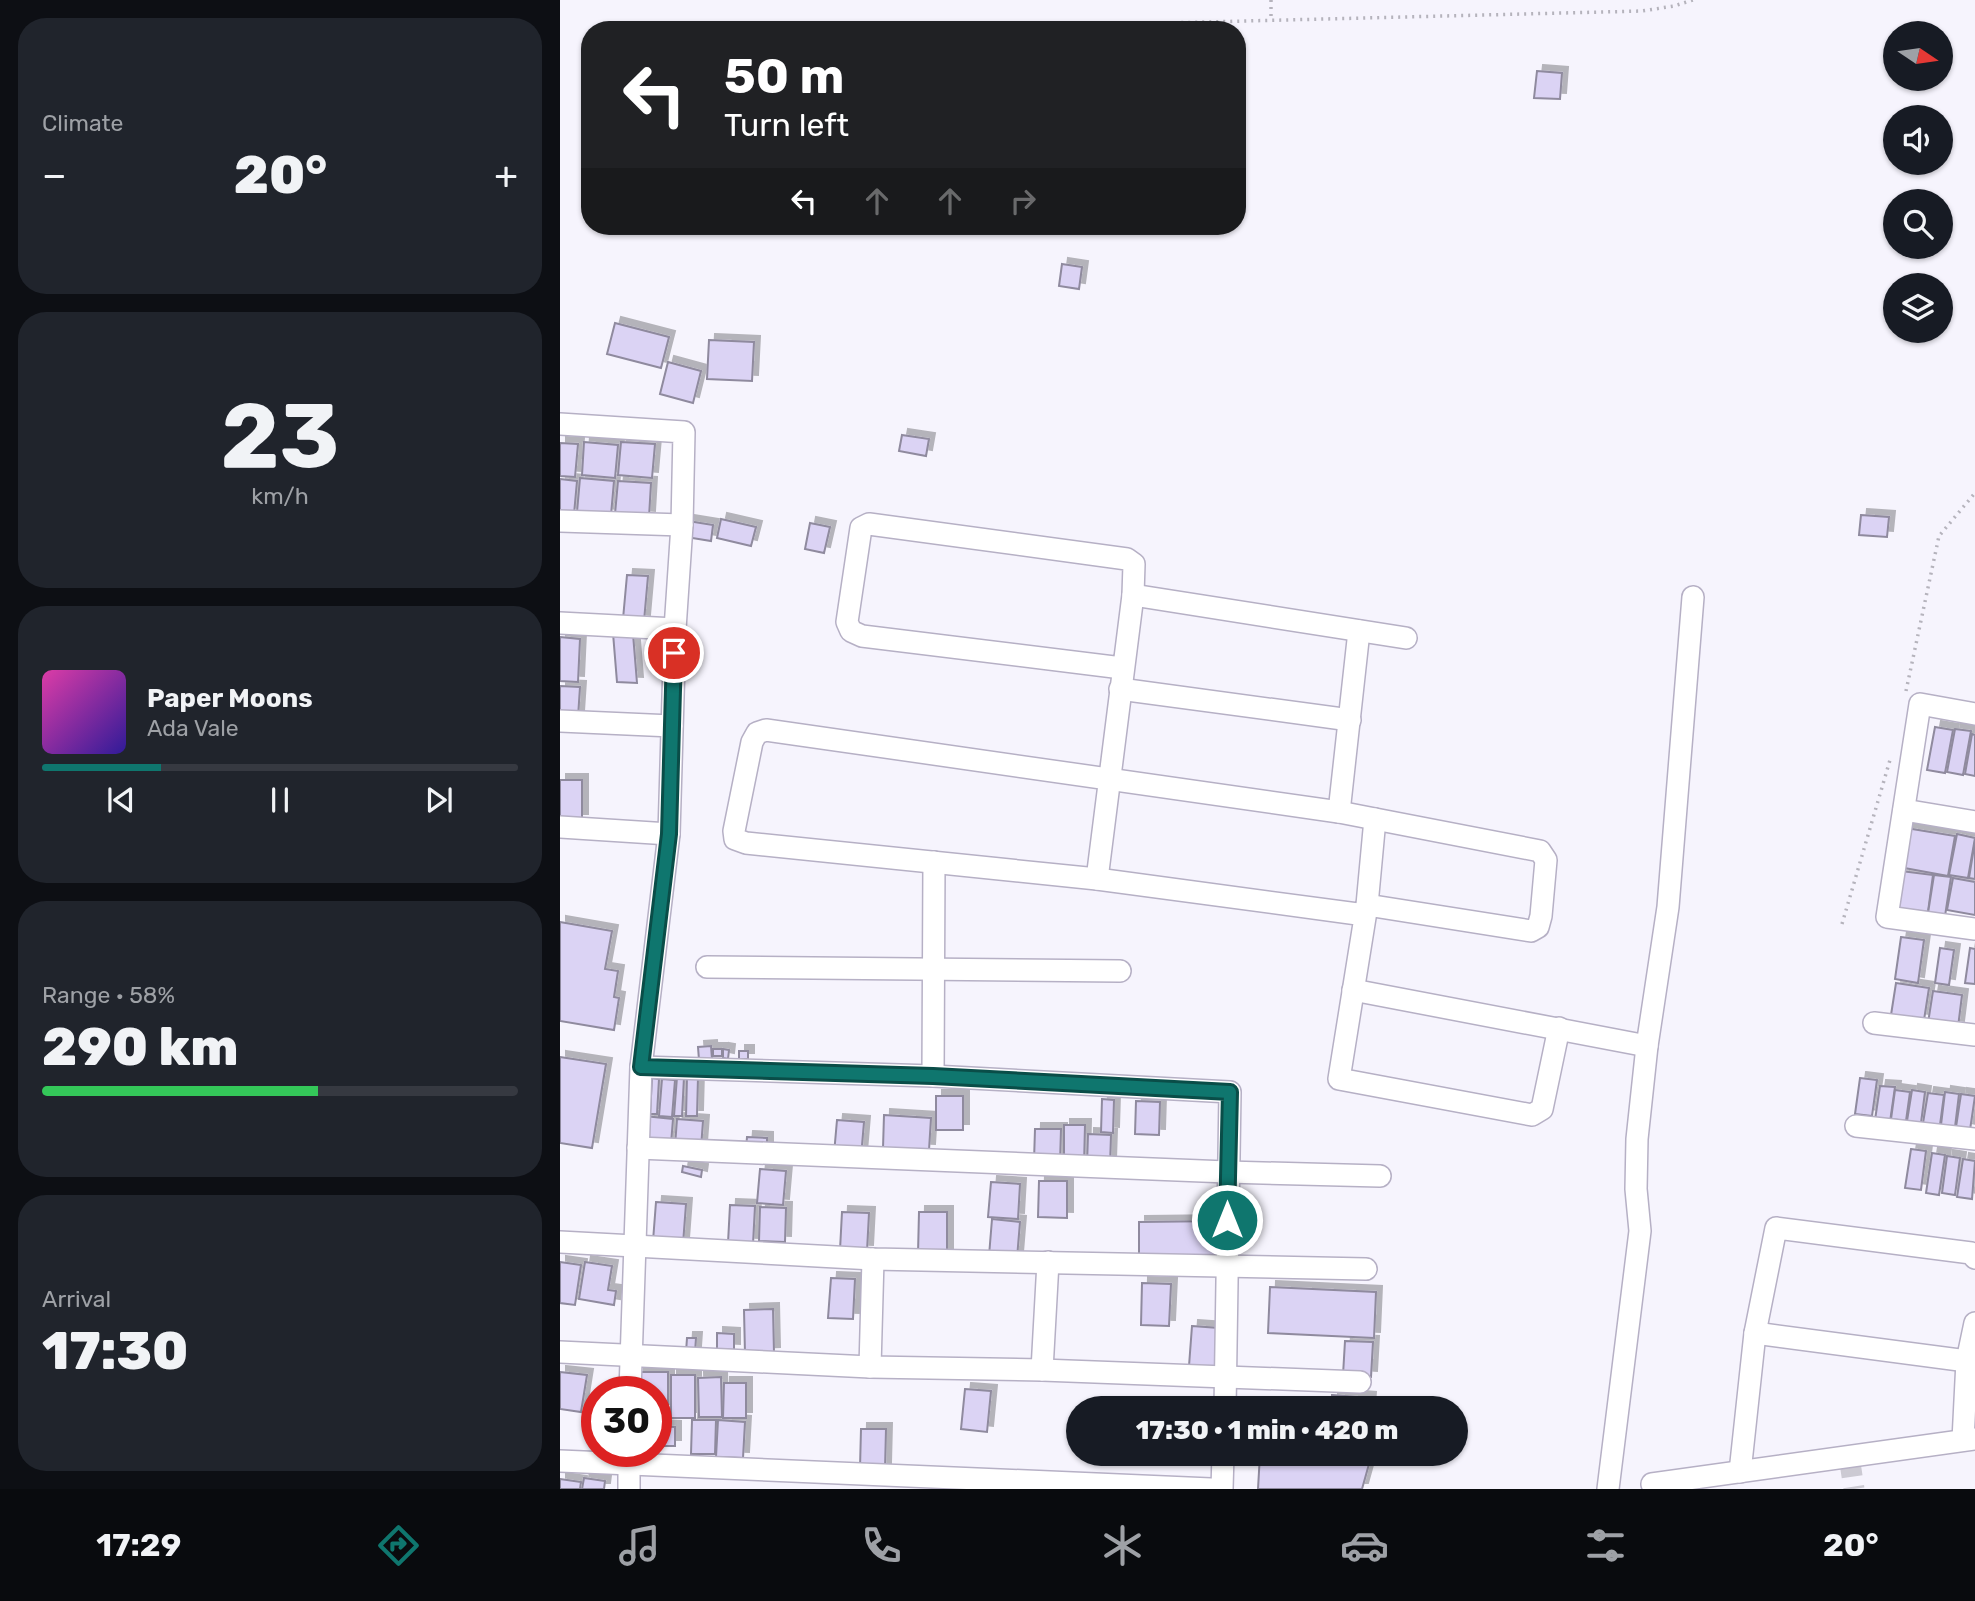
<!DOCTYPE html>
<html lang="en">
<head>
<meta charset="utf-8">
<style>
  :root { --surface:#171b24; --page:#20242c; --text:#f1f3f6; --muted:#9ea1a6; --line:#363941; --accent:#0f766e }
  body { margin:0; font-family:Rubik,sans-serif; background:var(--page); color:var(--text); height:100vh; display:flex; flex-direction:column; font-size:26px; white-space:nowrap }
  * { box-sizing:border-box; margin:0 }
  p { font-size:23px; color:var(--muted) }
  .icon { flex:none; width:38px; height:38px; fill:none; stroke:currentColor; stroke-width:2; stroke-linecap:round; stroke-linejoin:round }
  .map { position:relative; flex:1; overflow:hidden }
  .panel { display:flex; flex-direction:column; gap:18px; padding:18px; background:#0d0f14; width:560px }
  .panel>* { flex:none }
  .hud { position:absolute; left:21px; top:21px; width:665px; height:214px; border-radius:28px; box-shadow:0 2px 5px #0004; background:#202124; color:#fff; overflow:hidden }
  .needle { width:46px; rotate:103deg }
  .controls { position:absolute; left:1323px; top:21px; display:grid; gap:14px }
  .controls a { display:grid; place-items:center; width:70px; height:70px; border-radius:50%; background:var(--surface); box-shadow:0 2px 5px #0004; font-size:35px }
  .speed { position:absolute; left:21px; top:1376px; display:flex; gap:14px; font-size:35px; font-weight:700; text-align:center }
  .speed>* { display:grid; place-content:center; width:91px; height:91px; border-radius:50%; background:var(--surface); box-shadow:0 2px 5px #0004; line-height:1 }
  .speed .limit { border:10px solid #d22; background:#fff; color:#111 }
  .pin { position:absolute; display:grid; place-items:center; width:60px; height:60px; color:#fff; margin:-30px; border:4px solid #fff; border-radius:50%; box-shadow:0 2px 7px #0007 }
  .me { position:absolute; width:77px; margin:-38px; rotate:0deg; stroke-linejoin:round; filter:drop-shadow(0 0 5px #0008) }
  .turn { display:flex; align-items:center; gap:24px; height:147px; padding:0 28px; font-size:32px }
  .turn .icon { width:91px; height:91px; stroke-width:2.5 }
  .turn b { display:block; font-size:49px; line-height:60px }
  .lanes { display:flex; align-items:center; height:66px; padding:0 28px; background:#0003; justify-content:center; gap:35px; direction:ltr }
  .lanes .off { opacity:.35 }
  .big { font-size:52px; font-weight:800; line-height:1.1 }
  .panel .tile { flex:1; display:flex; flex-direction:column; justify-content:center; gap:10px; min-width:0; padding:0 24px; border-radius:28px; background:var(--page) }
  .panel .dial { align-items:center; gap:0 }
  .dial b { font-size:91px; line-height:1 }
  .song { display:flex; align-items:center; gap:21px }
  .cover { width:84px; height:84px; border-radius:10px; background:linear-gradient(135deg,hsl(320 70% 55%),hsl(250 70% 35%)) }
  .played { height:7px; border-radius:4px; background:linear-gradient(90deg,var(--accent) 25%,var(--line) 25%) }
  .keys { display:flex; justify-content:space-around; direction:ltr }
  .heat { display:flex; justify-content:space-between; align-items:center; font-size:38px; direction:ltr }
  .charge { height:10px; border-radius:5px; background:linear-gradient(90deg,#34c759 58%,var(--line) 0) }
  .trip { position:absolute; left:506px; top:1396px; width:402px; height:70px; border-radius:35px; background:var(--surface); box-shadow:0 2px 5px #0004; font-weight:800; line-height:70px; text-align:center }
  .tabs { display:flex; height:112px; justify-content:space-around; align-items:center; background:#090b0e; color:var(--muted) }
  .tabs .icon { width:49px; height:49px }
  .tabs .selected { color:var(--accent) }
  .tabs b { font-size:32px; color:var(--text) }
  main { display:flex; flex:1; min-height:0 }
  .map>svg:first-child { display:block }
  .building { fill:#dbd3f4; stroke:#8f8a9e; stroke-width:2; filter:url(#shadow) }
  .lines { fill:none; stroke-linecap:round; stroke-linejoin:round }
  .minor-tunnel { stroke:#cccad3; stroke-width:21; stroke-dasharray:21 10; stroke-linecap:butt }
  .minor-casing { stroke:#b6b0c5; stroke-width:24 }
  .path { stroke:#b5b3bc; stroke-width:3.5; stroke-dasharray:2 5; stroke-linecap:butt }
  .minor { stroke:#fff; stroke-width:21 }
  .route-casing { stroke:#0a4d48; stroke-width:18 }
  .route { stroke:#0f766e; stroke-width:12 }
</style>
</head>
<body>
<main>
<section class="panel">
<div class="tile"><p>Climate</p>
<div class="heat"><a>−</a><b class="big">20°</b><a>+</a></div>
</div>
<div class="tile dial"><b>23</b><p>km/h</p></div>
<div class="tile">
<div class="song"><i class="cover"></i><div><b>Paper Moons</b><p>Ada Vale</p></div></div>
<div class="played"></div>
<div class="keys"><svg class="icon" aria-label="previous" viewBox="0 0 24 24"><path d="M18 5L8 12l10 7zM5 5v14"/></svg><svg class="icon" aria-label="pause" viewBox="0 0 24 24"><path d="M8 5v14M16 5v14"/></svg><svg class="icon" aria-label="next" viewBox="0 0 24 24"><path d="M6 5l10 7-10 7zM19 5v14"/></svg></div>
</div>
<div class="tile"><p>Range · 58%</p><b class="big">290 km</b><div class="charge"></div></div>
<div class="tile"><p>Arrival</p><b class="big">17:30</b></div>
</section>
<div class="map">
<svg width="1415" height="1489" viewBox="0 0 1415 1489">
  <defs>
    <filter id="shadow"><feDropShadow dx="6" dy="-6" stdDeviation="0" flood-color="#0004"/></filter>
  </defs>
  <rect width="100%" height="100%" fill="#f6f4fd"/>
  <g class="building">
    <path d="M 977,71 L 1002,73 L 1000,99 L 974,98 Z"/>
    <path d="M 502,264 L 522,267 L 519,289 L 499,286 Z"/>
    <path d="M 55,323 L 109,337 L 101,368 L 47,354 Z"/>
    <path d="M 149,340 L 194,342 L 192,381 L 147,379 Z"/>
    <path d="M 108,362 L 141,371 L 133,403 L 100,394 Z"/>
    <path d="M 342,435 L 369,439 L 366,456 L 339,451 Z"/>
    <path d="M 24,442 L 58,445 L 55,478 L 22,475 Z"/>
    <path d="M 61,442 L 95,444 L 92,478 L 58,475 Z"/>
    <path d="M 0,443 L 18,444 L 15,477 L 0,476 Z"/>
    <path d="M 20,478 L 54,481 L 51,515 L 17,512 Z"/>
    <path d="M 0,479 L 17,481 L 14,514 L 0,513 Z"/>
    <path d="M 58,481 L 91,483 L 89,517 L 55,514 Z"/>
    <path d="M 1301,515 L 1329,517 L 1327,537 L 1299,535 Z"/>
    <path d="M 161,519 L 196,527 L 191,546 L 157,538 Z"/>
    <path d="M 128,521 L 153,525 L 151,541 L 126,537 Z"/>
    <path d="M 250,523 L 270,527 L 264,553 L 245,549 Z"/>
    <path d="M 67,575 L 88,576 L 84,621 L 63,619 Z"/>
    <path d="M 53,633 L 73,634 L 77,683 L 57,682 Z"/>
    <path d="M 0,637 L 20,639 L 18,682 L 0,681 Z"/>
    <path d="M 0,686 L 20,687 L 18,717 L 0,716 Z"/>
    <path d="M 1375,727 L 1393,730 L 1385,773 L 1367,770 Z"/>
    <path d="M 1395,729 L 1411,731 L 1403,775 L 1387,772 Z"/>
    <path d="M 1412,734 L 1415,735 L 1415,776 L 1405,774 Z"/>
    <rect x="0" y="780" width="22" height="40"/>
    <path d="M 1346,828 L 1395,836 L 1388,876 L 1339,867 Z"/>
    <path d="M 1397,834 L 1415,838 L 1408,878 L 1389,875 Z"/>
    <path d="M 1415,841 L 1415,879 L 1409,878 Z"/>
    <path d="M 1341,871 L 1373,875 L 1368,912 L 1336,908 Z"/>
    <path d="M 1374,875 L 1391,877 L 1385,916 L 1368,913 Z"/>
    <path d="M 1393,878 L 1415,882 L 1415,915 L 1387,910 Z"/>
    <path d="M 0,922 L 52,931 L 45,969 L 58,971 L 54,997 L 59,998 L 54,1030 L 0,1021 Z"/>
    <path d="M 1341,937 L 1364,940 L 1358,983 L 1335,979 Z"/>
    <path d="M 1380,948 L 1394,950 L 1389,985 L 1375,983 Z"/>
    <path d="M 1410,948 L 1415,949 L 1415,984 L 1405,983 Z"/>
    <path d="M 1336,983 L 1369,988 L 1364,1020 L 1331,1015 Z"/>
    <path d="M 1373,991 L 1402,995 L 1398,1027 L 1368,1023 Z"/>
    <path d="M 151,1046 L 152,1059 L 139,1060 L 138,1047 Z"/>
    <rect x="153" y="1049" width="9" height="7"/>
    <path d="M 163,1049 L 169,1050 L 168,1059 L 163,1058 Z"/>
    <rect x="179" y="1051" width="9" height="8"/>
    <path d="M 0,1057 L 46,1064 L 32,1148 L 0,1143 Z"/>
    <path d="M 117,1077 L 124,1077 L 122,1116 L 114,1116 Z"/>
    <path d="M 127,1077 L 138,1077 L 137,1116 L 126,1116 Z"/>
    <path d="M 92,1078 L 99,1079 L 97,1114 L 90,1114 Z"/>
    <path d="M 1300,1078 L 1317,1080 L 1312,1116 L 1295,1114 Z"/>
    <path d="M 102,1079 L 115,1080 L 112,1117 L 99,1116 Z"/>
    <path d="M 1320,1086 L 1335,1087 L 1330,1122 L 1315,1120 Z"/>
    <path d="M 1335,1090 L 1350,1092 L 1346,1121 L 1331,1119 Z"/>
    <path d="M 1352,1090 L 1365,1092 L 1361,1123 L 1347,1121 Z"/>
    <path d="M 1385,1092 L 1399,1094 L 1395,1127 L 1381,1125 Z"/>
    <path d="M 1368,1093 L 1384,1095 L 1380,1125 L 1363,1123 Z"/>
    <path d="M 1401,1094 L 1415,1096 L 1410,1130 L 1396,1127 Z"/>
    <rect x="376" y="1096" width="27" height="34"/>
    <path d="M 542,1099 L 554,1100 L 553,1133 L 541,1132 Z"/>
    <path d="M 576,1101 L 600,1102 L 599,1135 L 575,1134 Z"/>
    <path d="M 324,1115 L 371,1118 L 369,1150 L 323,1148 Z"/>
    <path d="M 84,1116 L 113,1119 L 111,1144 L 82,1141 Z"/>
    <path d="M 117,1119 L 143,1121 L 141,1148 L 115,1146 Z"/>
    <path d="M 277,1120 L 304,1122 L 301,1157 L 274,1154 Z"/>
    <path d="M 504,1125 L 525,1125 L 524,1165 L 504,1165 Z"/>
    <path d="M 475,1129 L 501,1129 L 500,1162 L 474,1161 Z"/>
    <path d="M 528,1134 L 551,1135 L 550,1165 L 527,1165 Z"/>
    <path d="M 187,1137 L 207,1138 L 207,1150 L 186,1149 Z"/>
    <path d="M 1351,1149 L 1366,1151 L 1361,1190 L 1345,1188 Z"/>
    <path d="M 1372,1153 L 1385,1155 L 1379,1195 L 1366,1193 Z"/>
    <path d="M 1387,1156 L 1400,1158 L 1395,1195 L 1382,1193 Z"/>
    <path d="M 1403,1159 L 1415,1161 L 1412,1199 L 1397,1197 Z"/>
    <path d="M 123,1166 L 142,1170 L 141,1177 L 122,1172 Z"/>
    <path d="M 200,1169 L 226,1171 L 223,1205 L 197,1203 Z"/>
    <path d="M 479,1181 L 507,1181 L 507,1218 L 478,1217 Z"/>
    <path d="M 431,1182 L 460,1184 L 458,1219 L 428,1217 Z"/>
    <path d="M 96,1202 L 126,1204 L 123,1244 L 93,1241 Z"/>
    <path d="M 170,1205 L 195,1206 L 193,1244 L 168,1243 Z"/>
    <path d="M 200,1207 L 226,1208 L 225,1242 L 199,1241 Z"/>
    <path d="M 282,1212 L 309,1213 L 307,1251 L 280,1250 Z"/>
    <path d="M 359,1212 L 387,1212 L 387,1254 L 358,1254 Z"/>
    <path d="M 432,1219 L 460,1222 L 457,1258 L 429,1256 Z"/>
    <path d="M 661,1221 L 661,1262 L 579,1263 L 579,1222 Z"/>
    <path d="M 0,1262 L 21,1265 L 15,1305 L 0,1303 Z"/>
    <path d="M 25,1262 L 52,1266 L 48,1290 L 56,1291 L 54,1305 L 19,1299 Z"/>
    <path d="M 271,1278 L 295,1279 L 293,1319 L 268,1318 Z"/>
    <path d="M 582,1283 L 611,1284 L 609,1326 L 581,1325 Z"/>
    <path d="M 710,1287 L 816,1292 L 814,1338 L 708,1333 Z"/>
    <path d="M 213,1309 L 214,1353 L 185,1354 L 184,1310 Z"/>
    <path d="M 632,1326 L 659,1328 L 655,1368 L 629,1366 Z"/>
    <path d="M 157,1333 L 174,1334 L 174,1350 L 157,1349 Z"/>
    <path d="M 127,1338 L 136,1338 L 135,1352 L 126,1352 Z"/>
    <path d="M 785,1341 L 813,1342 L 811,1377 L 783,1375 Z"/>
    <path d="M 0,1372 L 27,1375 L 21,1412 L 0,1409 Z"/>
    <path d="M 78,1372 L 108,1372 L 108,1410 L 96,1410 L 96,1391 L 77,1391 Z"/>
    <rect x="111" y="1375" width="24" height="43"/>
    <path d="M 161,1377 L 162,1417 L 139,1417 L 138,1378 Z"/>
    <path d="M 164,1383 L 186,1383 L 186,1418 L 163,1418 Z"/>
    <path d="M 405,1389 L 431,1391 L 427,1432 L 401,1429 Z"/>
    <path d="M 772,1395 L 810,1398 L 809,1409 L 772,1409 Z"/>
    <path d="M 132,1420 L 156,1420 L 155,1454 L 131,1454 Z"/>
    <path d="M 158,1420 L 185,1422 L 183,1458 L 156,1457 Z"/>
    <path d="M 96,1426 L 115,1427 L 115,1446 L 96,1446 Z"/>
    <path d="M 301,1429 L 326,1429 L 325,1469 L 300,1468 Z"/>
    <path d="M 700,1454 L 778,1454 L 809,1464 L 802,1489 L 698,1489 Z"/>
    <path d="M 24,1478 L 45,1481 L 44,1489 L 22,1489 Z"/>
    <path d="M 0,1479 L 21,1482 L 20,1489 L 0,1489 Z"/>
  </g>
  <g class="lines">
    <path class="minor-tunnel" d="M 1289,1456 L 1294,1489"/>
    <g class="minor-casing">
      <g id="minor">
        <path d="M 0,424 L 124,432 L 122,525 L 115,629 L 109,834 L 81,1067 L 70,1391"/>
        <path d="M 0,521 L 122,525"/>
        <path d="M 573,595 L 846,638"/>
        <path d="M 0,623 L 115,629"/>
        <path d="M 560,689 L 790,720"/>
        <path d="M 1415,714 L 1360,704 L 1327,917 L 1415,929"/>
        <path d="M 0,721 L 112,726"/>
        <path d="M 1344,810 L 1415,822"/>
        <path d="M 779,812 L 799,631"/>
        <path d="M 0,827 L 109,834"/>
        <path d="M 537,879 L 573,595 L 574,564 L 567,559 L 309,524 L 301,528 L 287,622 L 291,631 L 302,636 L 562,668"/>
        <path d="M 807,905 L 971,931 L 978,927 L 981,916 L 986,860 L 980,851 L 815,819"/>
        <path d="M 805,915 L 537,879 L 186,843 L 175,839 L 174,831 L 192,742 L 197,733 L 206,730 L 779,812 L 815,819 L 807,905 L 779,1079 L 972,1115 L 982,1109 L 999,1028"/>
        <path d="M 147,967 L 560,971"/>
        <path d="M 793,990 L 1087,1046"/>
        <path d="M 1314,1023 L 1415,1035"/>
        <path d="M 81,1067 L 373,1076 L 670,1092 L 665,1409"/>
        <path d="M 373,1076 L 374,862"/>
        <path d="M 1296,1126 L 1415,1139"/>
        <path d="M 78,1148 L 667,1172 L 820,1176"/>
        <path d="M 0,1242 L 313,1259 L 806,1269"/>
        <path d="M 1195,1333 L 1407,1361 L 1415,1323"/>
        <path d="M 0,1352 L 310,1367 L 482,1370 L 800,1382"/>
        <path d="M 310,1367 L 313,1259"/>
        <path d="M 482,1370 L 488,1262"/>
        <path d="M 1403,1440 L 1407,1361"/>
        <path d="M 69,1451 L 69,1489"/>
        <path d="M 0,1461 L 651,1489"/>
        <path d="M 1180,1472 L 1195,1333 L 1216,1228 L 1411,1253 L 1415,1258"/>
        <path d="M 1092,1484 L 1415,1439"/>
        <path d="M 662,1489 L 663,1454"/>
        <path d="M 1048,1489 L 1080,1231 L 1076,1189 L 1077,1139 L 1087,1046 L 1108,907 L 1133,597"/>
      </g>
    </g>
    <g class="path">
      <path d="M 711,0 L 711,21"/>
      <path d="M 573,30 L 606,23 L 1082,11 L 1114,6 L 1133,0"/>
      <path d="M 1346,691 L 1379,536 L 1415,493"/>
      <path d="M 1282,924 L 1330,760"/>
    </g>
    <use href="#minor" class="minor"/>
  </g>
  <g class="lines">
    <g class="route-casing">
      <path id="route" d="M 114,653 L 109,834 L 81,1067 L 373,1076 L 670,1092 L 667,1220"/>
    </g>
    <use href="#route" class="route"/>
  </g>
</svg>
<div class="controls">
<a><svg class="needle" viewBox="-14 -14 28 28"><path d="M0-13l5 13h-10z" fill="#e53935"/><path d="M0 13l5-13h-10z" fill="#9ea1a6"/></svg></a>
<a><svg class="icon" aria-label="sound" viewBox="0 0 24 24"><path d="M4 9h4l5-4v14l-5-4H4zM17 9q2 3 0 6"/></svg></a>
<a><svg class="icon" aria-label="search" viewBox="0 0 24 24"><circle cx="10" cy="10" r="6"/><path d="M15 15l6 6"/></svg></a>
<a><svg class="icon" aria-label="layers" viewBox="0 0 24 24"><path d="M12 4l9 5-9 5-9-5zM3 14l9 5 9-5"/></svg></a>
</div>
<div class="speed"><div class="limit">30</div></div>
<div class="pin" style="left:114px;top:653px;background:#d93025"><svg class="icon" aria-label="arrive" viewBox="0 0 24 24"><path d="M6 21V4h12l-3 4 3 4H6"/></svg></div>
<svg class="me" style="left:667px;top:1220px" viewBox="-20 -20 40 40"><circle r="17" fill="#0f766e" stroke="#fff" stroke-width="3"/><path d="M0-11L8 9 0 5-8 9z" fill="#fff"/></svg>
<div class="trip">17:30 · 1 min · 420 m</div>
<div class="hud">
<div class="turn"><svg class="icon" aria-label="left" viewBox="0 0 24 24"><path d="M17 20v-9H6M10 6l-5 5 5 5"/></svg><div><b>50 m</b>Turn left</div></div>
<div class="lanes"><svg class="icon" aria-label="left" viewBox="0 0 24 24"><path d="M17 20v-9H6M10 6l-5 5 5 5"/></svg><svg class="icon off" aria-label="ahead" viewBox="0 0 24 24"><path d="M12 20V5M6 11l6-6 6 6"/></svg><svg class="icon off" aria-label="ahead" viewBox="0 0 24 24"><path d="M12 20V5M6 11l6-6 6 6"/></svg><svg class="icon off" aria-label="right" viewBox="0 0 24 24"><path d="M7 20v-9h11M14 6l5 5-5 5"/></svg></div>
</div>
</div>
</main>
<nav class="tabs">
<b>17:29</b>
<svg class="icon selected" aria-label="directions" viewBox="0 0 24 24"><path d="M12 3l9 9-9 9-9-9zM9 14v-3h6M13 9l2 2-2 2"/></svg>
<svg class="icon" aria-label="music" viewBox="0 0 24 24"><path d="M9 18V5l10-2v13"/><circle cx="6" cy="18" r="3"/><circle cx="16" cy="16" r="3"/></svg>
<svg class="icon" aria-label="phone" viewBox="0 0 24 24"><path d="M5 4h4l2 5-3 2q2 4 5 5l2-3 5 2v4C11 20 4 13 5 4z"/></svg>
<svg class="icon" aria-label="climate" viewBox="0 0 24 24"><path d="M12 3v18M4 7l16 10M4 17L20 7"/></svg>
<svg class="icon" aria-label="car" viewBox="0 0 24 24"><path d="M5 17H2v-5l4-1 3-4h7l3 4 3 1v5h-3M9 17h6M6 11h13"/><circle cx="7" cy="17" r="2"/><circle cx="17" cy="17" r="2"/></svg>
<svg class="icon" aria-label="filters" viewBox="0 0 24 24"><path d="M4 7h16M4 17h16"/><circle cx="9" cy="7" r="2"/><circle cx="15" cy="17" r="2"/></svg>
<b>20°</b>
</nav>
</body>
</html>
